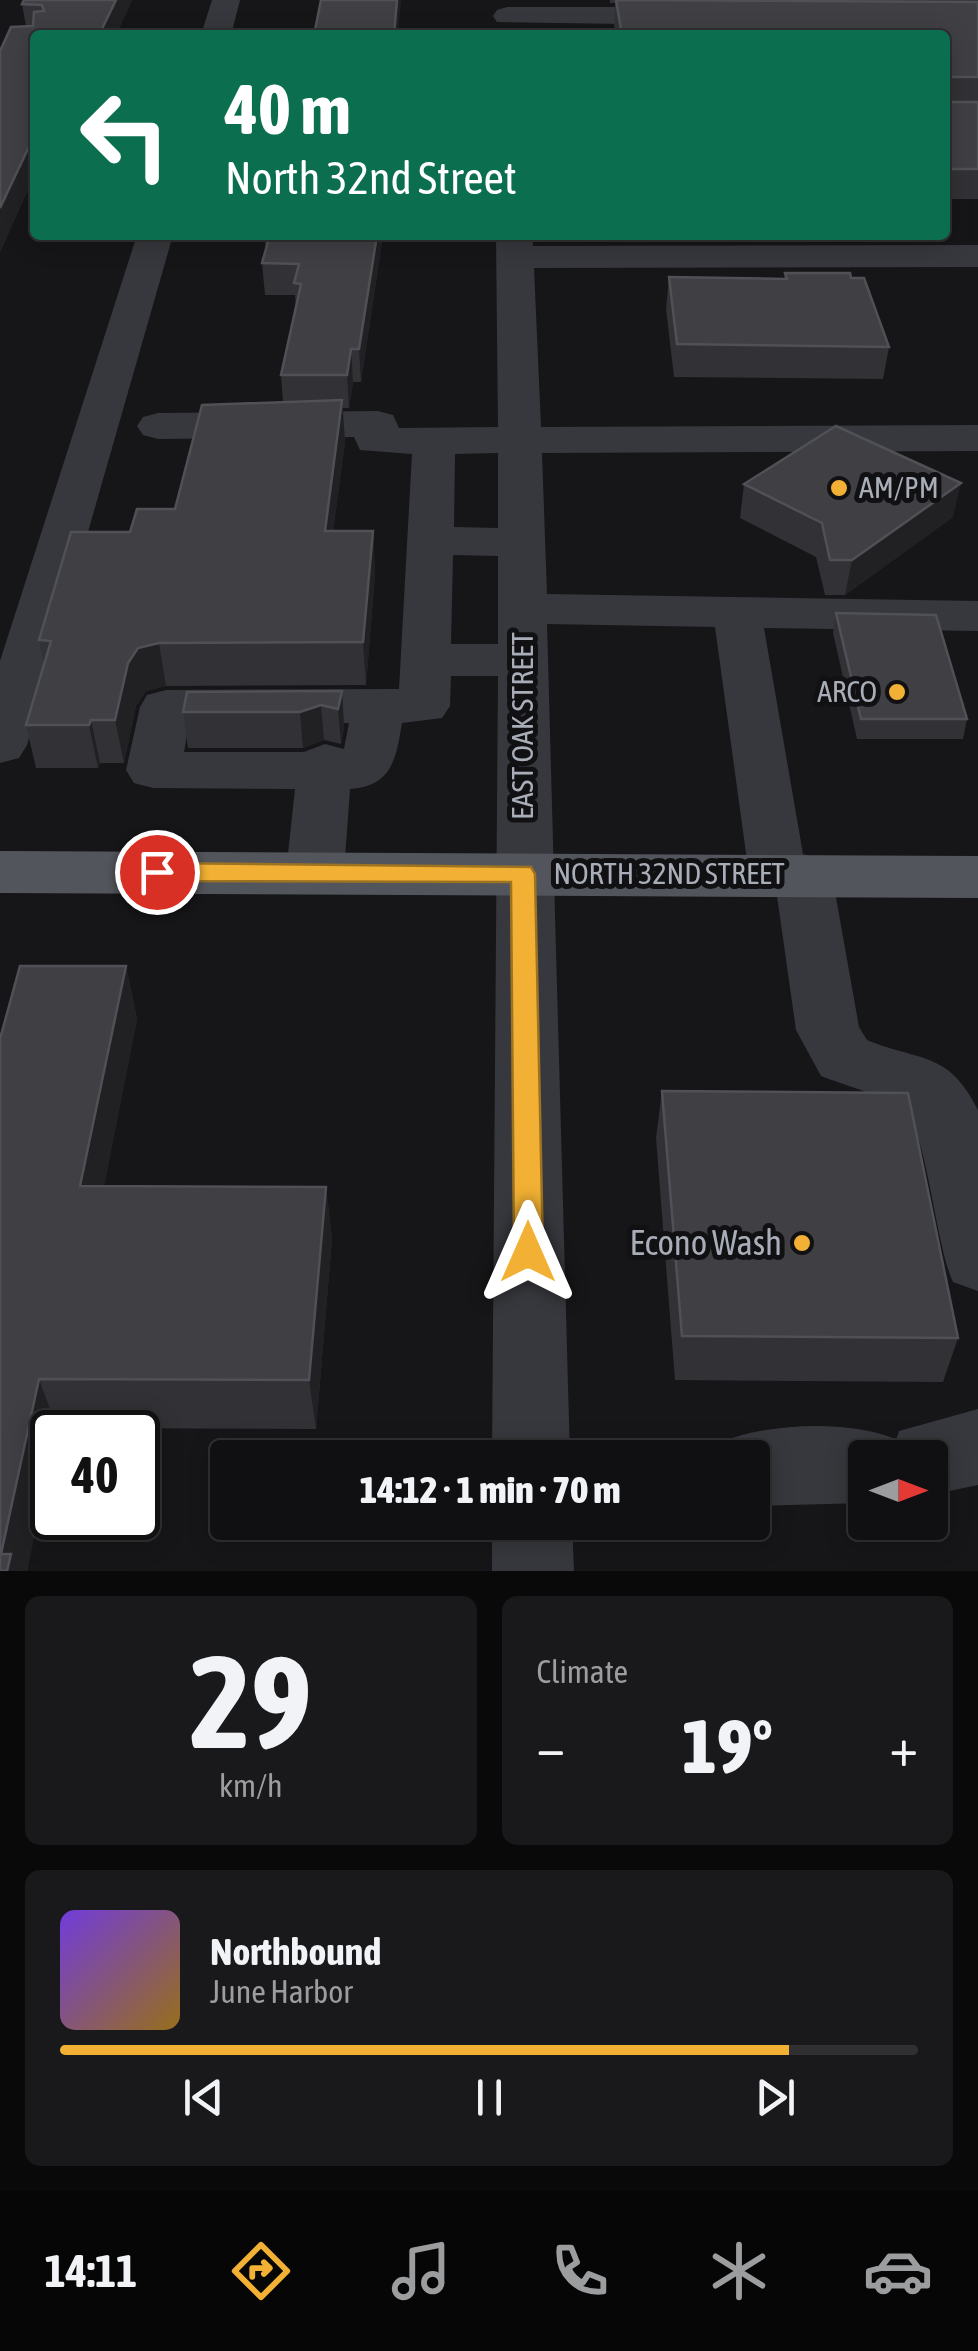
<!DOCTYPE html>
<html lang="en">
<head>
<meta charset="utf-8">
<style>
  :root { --surface:#101012; --page:#19191b; --text:#f1f3f6; --muted:#9c9d9f; --line:#303032; --accent:#f2b134 }
  body { margin:0; font-family:"Asap Condensed",sans-serif; background:var(--page); color:var(--text); height:100vh; display:flex; flex-direction:column; font-size:38px; white-space:nowrap }
  * { box-sizing:border-box; margin:0 }
  p { font-size:32px; color:var(--muted) }
  .icon { flex:none; width:55px; height:55px; fill:none; stroke:currentColor; stroke-width:2; stroke-linecap:round; stroke-linejoin:round }
  .map { position:relative; height:1571px; overflow:hidden }
  .side { display:flex; flex-direction:column; gap:25px; padding:25px; background:#09090a; flex:1 }
  .side>* { flex:none }
  .banner { position:absolute; left:30px; top:30px; width:920px; height:210px; border-radius:10px; box-shadow:0 5px 25px #0003,0 0 0 2px var(--line); background:#0b6e4f; color:#fff; overflow:hidden }
  .needle { width:65px; rotate:90deg }
  .controls { position:absolute; left:848px; top:1440px; display:grid; gap:20px }
  .controls a { display:grid; place-items:center; width:100px; height:100px; border-radius:10px; background:var(--surface); box-shadow:0 5px 25px #0003,0 0 0 2px var(--line); font-size:50px }
  .speed { position:absolute; left:30px; top:1410px; display:flex; gap:20px; font-size:50px; font-weight:700; text-align:center }
  .speed>* { display:grid; place-content:center; width:130px; height:130px; border-radius:50%; background:var(--surface); box-shadow:0 5px 25px #0003,0 0 0 2px var(--line); line-height:1 }
  .speed .limit { border:5px solid #111; border-radius:15px; background:#fff; color:#111 }
  .pin { position:absolute; display:grid; place-items:center; width:85px; height:85px; color:#fff; margin:-42px; border:5px solid #fff; border-radius:50%; box-shadow:0 2px 10px #0007 }
  .me { position:absolute; width:110px; margin:-55px; rotate:0deg; stroke-linejoin:round; filter:drop-shadow(0 0 8px #0008) }
  .turn { display:flex; align-items:center; gap:35px; height:210px; padding:0 30px; font-size:45px }
  .turn .icon { width:130px; height:130px; stroke-width:2.5 }
  .turn b { display:block; font-size:70px; line-height:85px }
  .big { font-size:75px; font-weight:800; line-height:1.1 }
  .side .tile { flex:1; display:flex; flex-direction:column; justify-content:center; gap:15px; min-width:0; padding:0 35px; border-radius:15px; background:var(--page) }
  .side .dial { align-items:center; gap:0 }
  .dial b { font-size:130px; line-height:1 }
  .song { display:flex; align-items:center; gap:30px }
  .cover { width:120px; height:120px; border-radius:15px; background:linear-gradient(135deg,hsl(260 70% 55%),hsl(40 70% 35%)) }
  .played { height:10px; border-radius:5px; background:linear-gradient(90deg,var(--accent) 85%,var(--line) 85%) }
  .keys { display:flex; justify-content:space-around; direction:ltr }
  .heat { display:flex; justify-content:space-between; align-items:center; font-size:55px; direction:ltr }
  .side .tiles { flex:1; display:grid; gap:25px; grid-template-columns:1fr 1fr }
  .tile:last-child { grid-column:span 2 }
  .trip { position:absolute; left:210px; top:1440px; width:560px; height:100px; border-radius:10px; background:var(--surface); box-shadow:0 5px 25px #0003,0 0 0 2px var(--line); font-weight:800; line-height:100px; text-align:center }
  .menu { display:flex; height:160px; justify-content:space-around; align-items:center; background:#060607; color:var(--muted) }
  .menu .icon { width:70px; height:70px }
  .menu .on { color:var(--accent) }
  .menu b { font-size:45px; color:var(--text) }
  .map>svg:first-child { display:block }
  .lines { fill:none; stroke-linecap:round; stroke-linejoin:round }
  .minor { fill:#37383d; fill-rule:evenodd }
  .major { fill:#53555c; fill-rule:evenodd }
  .wall { fill:#323236 }
  .shaded-wall { fill:#212124 }
  .building { fill:#3f3f44; stroke:#4f5156; stroke-width:2.5 }
  .route { fill:#f2b134; stroke:#9d7322; stroke-width:2.5 }
  .poi-dot { fill:#f2b134; stroke:#111113; stroke-width:4 }
  .labels { text-anchor:middle; stroke-width:10; stroke-linejoin:round; paint-order:stroke }
  .poi-label { font-size:30px; fill:#a8adb8; stroke:#111113; text-anchor:start }
  .street-label { font-size:30px; fill:#a8adb8; stroke:#111113 }
  .near-poi-label { font-size:35px; fill:#a8adb8; stroke:#111113; text-anchor:end }
</style>
</head>
<body>
<div class="map">
<svg width="978" height="1571" viewBox="0 0 978 1571">
  <rect width="100%" height="100%" fill="#161618"/>
  <g class="lines">
    <g class="minor">
      <path d="M 212,0 L 240,0 L 231,35 L 201,35 Z"/>
      <path d="M 507,7 L 689,7 L 699,10 L 703,16 L 699,22 L 689,25 L 497,22 L 493,16 L 497,10 Z"/>
      <path d="M 137,235 L 173,235 L 27,745 L 19,758 L 0,763 L 0,661 Z"/>
      <path d="M 496,235 L 532,235 L 533,246 L 978,245 L 978,267 L 534,268 L 541,427 L 978,425 L 978,451 L 542,453 L 547,594 L 978,601 L 978,631 L 764,628 L 803,854 L 824,860 L 832,875 L 859,1027 L 867,1040 C 920,1062 948,1050 978,1110 L 978,1291 L 953,1282 C 935,1243 927,1126 901,1105 C 895,1101 836,1082 821,1076 L 796,1030 L 777,896 L 757,890 L 749,875 L 715,627 L 547,624 L 570,1458 L 492,1458 L 498,676 L 451,676 L 450,706 L 442,718 L 402,723 C 396,759 392,786 350,789 L 344,872 L 335,887 L 315,893 L 295,887 L 286,872 L 295,789 L 153,788 L 134,783 L 126,770 L 140,707 L 147,695 L 166,690 L 399,689 L 412,454 L 360,450 L 354,437 L 158,439 L 143,435 L 137,426 L 143,417 L 158,413 L 378,411 L 393,415 L 399,428 L 498,427 ZM 498,453 L 498,528 L 454,527 L 455,454 ZM 453,555 L 498,556 L 498,644 L 451,644 ZM 349,723 L 344,749 L 325,744 L 304,752 L 184,752 L 189,724 Z"/>
      <path d="M 978,1409 L 978,1485 L 930,1495 L 930,1458 L 865,1458 L 865,1503 L 752,1506 L 752,1458 L 717,1458 L 724,1441 C 769,1423 848,1420 893,1438 L 895,1443 L 899,1431 Z"/>
      <path d="M 492,1522 L 572,1522 L 574,1571 L 492,1571 Z"/>
    </g>
    <path class="major" d="M 0,851 L 978,856 L 978,898 L 0,893 Z"/>
  </g>
  <g class="wall">
    <path d="M 24,0 L 132,0 L 116,35 L 35,35 L 35,174 L 0,252 L 26,26 L 22,4 Z"/>
    <path d="M 610,0 L 978,0 L 978,199 L 945,199 L 945,35 L 616,35 L 614,26 L 615,3 L 610,3 Z"/>
    <path d="M 264,235 L 383,235 L 361,382 L 353,382 L 349,408 L 343,408 L 345,441 L 333,531 L 373,531 L 375,574 L 366,685 L 166,686 L 146,691 L 136,706 L 124,763 L 100,763 L 98,768 L 36,768 L 26,725 L 44,663 L 39,640 L 130,532 L 175,509 L 283,402 L 281,375 L 296,306 L 295,295 L 265,295 L 262,263 L 266,251 Z"/>
    <path d="M 785,273 L 851,278 L 889,347 L 883,379 L 674,377 L 666,309 L 669,277 L 784,279 Z"/>
    <path d="M 744,484 L 953,517 L 845,595 L 825,595 L 816,557 L 740,518 Z"/>
    <path d="M 836,613 L 967,719 L 963,739 L 857,739 L 833,633 Z"/>
    <path d="M 342,691 L 344,727 L 341,744 L 324,740 L 303,748 L 188,748 L 183,712 Z"/>
    <path d="M 126,966 L 137,1019 L 104,1186 L 326,1187 L 332,1239 L 316,1429 L 57,1428 L 52,1432 L 52,1448 L 27,1571 L 0,1571 Z"/>
    <path d="M 662,1091 L 958,1338 L 943,1382 L 675,1380 L 656,1138 Z"/>
  </g>
  <g class="shaded-wall">
    <path d="M 116,0 L 132,0 L 116,35 L 99,35 Z"/>
    <path d="M 397,0 L 401,0 L 398,35 L 394,35 Z"/>
    <path d="M 35,134 L 35,174 L 0,252 L 0,208 Z"/>
    <path d="M 377,235 L 383,235 L 361,382 L 359,349 Z"/>
    <path d="M 351,349 L 353,382 L 349,408 L 347,375 Z"/>
    <path d="M 342,400 L 345,441 L 328,573 L 325,531 Z"/>
    <path d="M 961,483 L 953,517 L 845,595 L 852,560 Z"/>
    <path d="M 373,531 L 375,574 L 366,685 L 363,642 Z"/>
    <path d="M 159,643 L 166,686 L 146,691 L 136,706 L 124,763 L 115,720 L 128,663 L 138,648 Z"/>
    <path d="M 342,691 L 344,727 L 341,744 L 338,709 Z"/>
    <path d="M 321,705 L 324,740 L 303,748 L 300,712 Z"/>
    <path d="M 91,720 L 100,763 L 98,768 L 89,725 Z"/>
    <path d="M 126,966 L 137,1019 L 94,1238 L 80,1186 Z"/>
    <path d="M 326,1187 L 332,1239 L 316,1429 L 309,1380 Z"/>
    <path d="M 39,1379 L 57,1428 L 56,1432 L 52,1432 L 52,1448 L 27,1571 L 7,1571 L 1,1554 Z"/>
  </g>
  <g class="building">
    <path d="M 24,0 L 116,0 L 99,35 L 35,35 L 35,134 L 0,208 L 0,51 L 11,27 L 33,26 L 34,12 L 44,11 L 42,5 L 22,4 Z"/>
    <path d="M 321,0 L 397,0 L 394,35 L 314,35 Z"/>
    <path d="M 616,0 L 978,2 L 978,77 L 947,77 L 948,102 L 978,102 L 978,169 L 945,169 L 945,35 L 622,35 Z"/>
    <path d="M 270,235 L 377,235 L 359,349 L 351,349 L 347,375 L 281,375 L 301,284 L 294,283 L 299,264 L 262,263 Z"/>
    <path d="M 785,273 L 850,273 L 851,278 L 864,278 L 889,347 L 677,344 L 669,277 L 787,279 Z"/>
    <path d="M 342,400 L 325,531 L 373,531 L 363,642 L 159,643 L 138,648 L 128,663 L 115,720 L 91,720 L 89,725 L 26,725 L 51,641 L 39,640 L 71,532 L 130,532 L 137,509 L 175,509 L 202,405 Z"/>
    <path d="M 836,426 L 961,483 L 852,560 L 830,560 L 822,523 L 744,484 Z"/>
    <path d="M 836,613 L 936,615 L 967,719 L 861,719 Z"/>
    <path d="M 342,691 L 338,709 L 321,705 L 300,712 L 183,712 L 187,692 Z"/>
    <path d="M 20,966 L 126,966 L 80,1186 L 326,1187 L 309,1380 L 39,1379 L 1,1554 L 11,1554 L 7,1571 L 0,1571 L 0,1039 Z"/>
    <path d="M 662,1091 L 908,1093 L 958,1338 L 682,1336 Z"/>
  </g>
  <path class="route" d="M 157,863 L 531,867 L 535,874 L 543,1252 L 539,1261 L 528,1265 L 518,1261 L 514,1252 L 511,882 L 157,881 L 145,872 Z"/>
  <g class="poi-dot">
    <circle cx="839" cy="488" r="10"/>
    <circle cx="897" cy="692" r="10"/>
    <circle cx="802" cy="1243" r="10"/>
  </g>
  <g class="labels">
    <g class="poi-label">
      <text x="859" y="498">AM/PM</text>
      <text x="877" y="702" text-anchor="end">ARCO</text>
    </g>
    <g class="street-label">
      <text transform="translate(523 726) rotate(-90)" y="10">EAST OAK STREET</text>
      <text x="669" y="884">NORTH 32ND STREET</text>
    </g>
    <g class="near-poi-label">
      <text x="782" y="1255">Econo Wash</text>
    </g>
  </g>
</svg>
<div class="controls">
<a><svg class="needle" viewBox="-14 -14 28 28"><path d="M0-13l5 13h-10z" fill="#e53935"/><path d="M0 13l5-13h-10z" fill="#9c9d9f"/></svg></a>
</div>
<div class="speed"><div class="limit">40</div></div>
<div class="pin" style="left:157px;top:872px;background:#d93025"><svg class="icon" aria-label="arrive" viewBox="0 0 24 24"><path d="M6 21V4h12l-3 4 3 4H6"/></svg></div>
<svg class="me" style="left:528px;top:1252px" viewBox="-20 -20 40 40"><path d="M0-17L14 15 0 8-14 15z" fill="#f2b134" stroke="#fff" stroke-width="4"/></svg>
<div class="trip">14:12 · 1 min · 70 m</div>
<div class="banner">
<div class="turn"><svg class="icon" aria-label="left" viewBox="0 0 24 24"><path d="M17 20v-9H6M10 6l-5 5 5 5"/></svg><div><b>40 m</b>North 32nd Street</div></div>
</div>
</div>
<section class="side">
<div class="tiles">
<div class="tile dial"><b>29</b><p>km/h</p></div>
<div class="tile"><p>Climate</p>
<div class="heat"><a>−</a><b class="big">19°</b><a>+</a></div>
</div>
<div class="tile">
<div class="song"><i class="cover"></i><div><b>Northbound</b><p>June Harbor</p></div></div>
<div class="played"></div>
<div class="keys"><svg class="icon" aria-label="previous" viewBox="0 0 24 24"><path d="M18 5L8 12l10 7zM5 5v14"/></svg><svg class="icon" aria-label="pause" viewBox="0 0 24 24"><path d="M8 5v14M16 5v14"/></svg><svg class="icon" aria-label="next" viewBox="0 0 24 24"><path d="M6 5l10 7-10 7zM19 5v14"/></svg></div>
</div>
</div>
</section>
<nav class="menu">
<b>14:11</b>
<svg class="icon on" aria-label="directions" viewBox="0 0 24 24"><path d="M12 3l9 9-9 9-9-9zM9 14v-3h6M13 9l2 2-2 2"/></svg>
<svg class="icon" aria-label="music" viewBox="0 0 24 24"><path d="M9 18V5l10-2v13"/><circle cx="6" cy="18" r="3"/><circle cx="16" cy="16" r="3"/></svg>
<svg class="icon" aria-label="phone" viewBox="0 0 24 24"><path d="M5 4h4l2 5-3 2q2 4 5 5l2-3 5 2v4C11 20 4 13 5 4z"/></svg>
<svg class="icon" aria-label="climate" viewBox="0 0 24 24"><path d="M12 3v18M4 7l16 10M4 17L20 7"/></svg>
<svg class="icon" aria-label="car" viewBox="0 0 24 24"><path d="M5 17H2v-5l4-1 3-4h7l3 4 3 1v5h-3M9 17h6M6 11h13"/><circle cx="7" cy="17" r="2"/><circle cx="17" cy="17" r="2"/></svg>
</nav>
</body>
</html>
